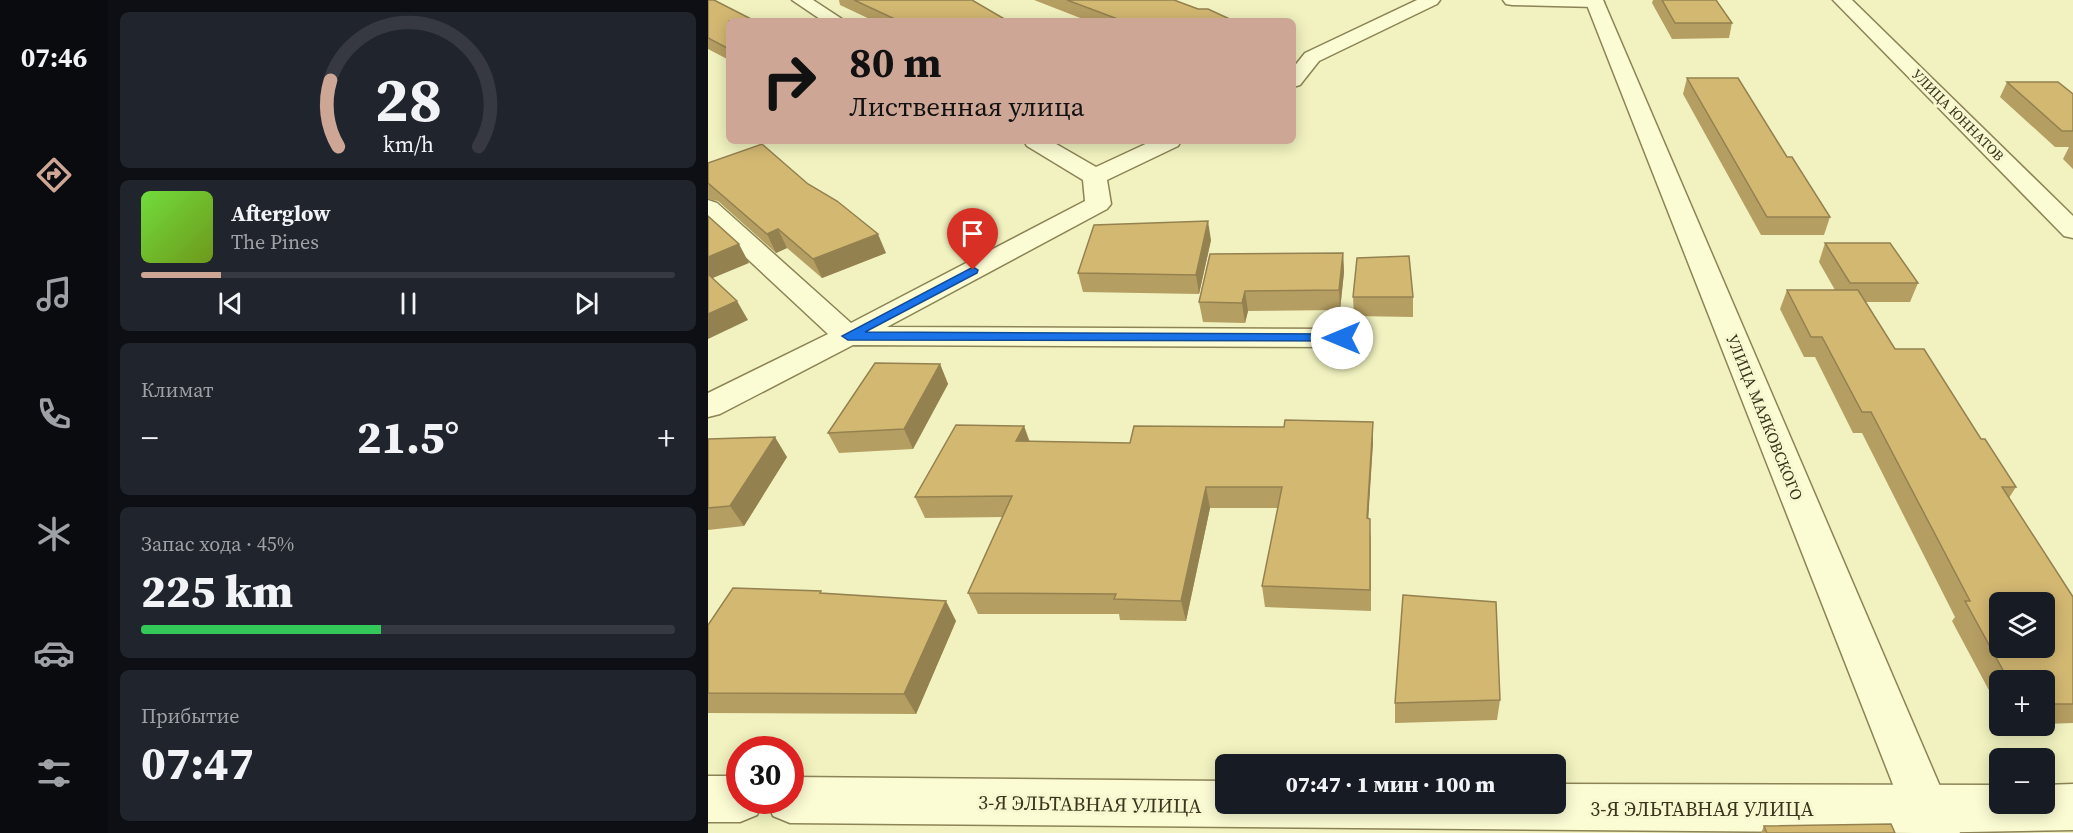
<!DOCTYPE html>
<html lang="ru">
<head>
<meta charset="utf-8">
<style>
  :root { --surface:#171b24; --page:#20242c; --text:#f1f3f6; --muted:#9ea1a6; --line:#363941; --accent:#cda696 }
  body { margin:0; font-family:"Source Serif 4",serif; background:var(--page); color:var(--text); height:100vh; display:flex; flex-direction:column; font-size:22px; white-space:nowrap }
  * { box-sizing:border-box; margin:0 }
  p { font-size:20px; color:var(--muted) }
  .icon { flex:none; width:33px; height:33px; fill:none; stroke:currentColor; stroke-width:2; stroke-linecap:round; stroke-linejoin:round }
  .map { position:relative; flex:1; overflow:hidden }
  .side { display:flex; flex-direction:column; gap:12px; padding:12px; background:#0d0f14; width:600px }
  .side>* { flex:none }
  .banner { position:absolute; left:18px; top:18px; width:570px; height:126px; border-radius:9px; box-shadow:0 3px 15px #0003; background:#cda696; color:#111; overflow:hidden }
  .buttons { position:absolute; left:1281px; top:592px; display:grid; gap:12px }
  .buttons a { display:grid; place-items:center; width:66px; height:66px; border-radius:9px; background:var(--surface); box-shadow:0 3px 15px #0003; font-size:30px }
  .speed { position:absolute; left:18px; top:736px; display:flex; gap:12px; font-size:30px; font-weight:700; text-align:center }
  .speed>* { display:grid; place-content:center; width:78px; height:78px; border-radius:50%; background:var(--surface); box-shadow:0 3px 15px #0003; line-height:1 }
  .speed .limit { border:9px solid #d22; background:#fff; color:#111 }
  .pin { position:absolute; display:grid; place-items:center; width:51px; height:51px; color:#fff; margin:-62px -26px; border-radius:50% 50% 50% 0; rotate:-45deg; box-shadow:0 0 6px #0007 }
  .pin .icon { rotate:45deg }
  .me { position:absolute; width:66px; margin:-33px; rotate:270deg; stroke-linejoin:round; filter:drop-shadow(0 0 4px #0008) }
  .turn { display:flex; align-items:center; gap:21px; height:126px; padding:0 24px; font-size:27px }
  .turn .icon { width:78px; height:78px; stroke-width:2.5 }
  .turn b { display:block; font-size:42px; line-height:51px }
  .big { font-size:45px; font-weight:800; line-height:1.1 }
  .side .card { flex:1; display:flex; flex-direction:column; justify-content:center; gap:9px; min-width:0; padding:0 21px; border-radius:9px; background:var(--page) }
  .side .dial { align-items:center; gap:0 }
  .dial svg { height:156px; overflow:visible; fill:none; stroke:var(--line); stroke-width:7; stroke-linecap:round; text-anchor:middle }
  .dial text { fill:var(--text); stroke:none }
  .song { display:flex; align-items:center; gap:18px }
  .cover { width:72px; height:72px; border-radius:9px; background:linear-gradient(135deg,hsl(100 70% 55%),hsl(80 70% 35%)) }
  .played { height:6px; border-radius:3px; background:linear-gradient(90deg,var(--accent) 15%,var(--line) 15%) }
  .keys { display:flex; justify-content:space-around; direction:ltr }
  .heat { display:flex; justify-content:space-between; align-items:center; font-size:33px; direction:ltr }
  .charge { height:9px; border-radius:4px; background:linear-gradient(90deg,#34c759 45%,var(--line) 0) }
  .trip { position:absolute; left:507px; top:754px; width:351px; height:60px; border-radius:9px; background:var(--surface); box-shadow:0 3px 15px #0003; font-weight:800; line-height:60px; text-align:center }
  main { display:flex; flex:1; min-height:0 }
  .tab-bar { display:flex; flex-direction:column; width:108px; justify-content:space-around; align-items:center; background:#090b0e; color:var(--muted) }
  .tab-bar .icon { width:42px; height:42px }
  .tab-bar .on { color:var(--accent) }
  .tab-bar b { font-size:27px; color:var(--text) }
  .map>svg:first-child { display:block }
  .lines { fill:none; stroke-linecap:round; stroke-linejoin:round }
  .minor-casing { stroke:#8c8356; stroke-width:3 }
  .tertiary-casing { stroke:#8c8356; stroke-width:3 }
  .minor { fill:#fbfcd3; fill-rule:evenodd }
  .tertiary { fill:#fbfcd3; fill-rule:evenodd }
  .wall { fill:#b59e62 }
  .shaded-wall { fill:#948150 }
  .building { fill:#d3b872; stroke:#948150; stroke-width:1.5; fill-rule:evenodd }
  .route { fill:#1a73e8; stroke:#114b97; stroke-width:1.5 }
  .labels { text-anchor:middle; stroke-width:6; stroke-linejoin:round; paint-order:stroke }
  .far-street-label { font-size:14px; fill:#3a341c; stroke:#f7f8d0 }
  .street-label { font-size:16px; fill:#3a341c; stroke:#f7f8d0 }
  .near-street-label { font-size:20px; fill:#3a341c; stroke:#f7f8d0 }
</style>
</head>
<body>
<main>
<nav class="tab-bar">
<b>07:46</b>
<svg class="icon on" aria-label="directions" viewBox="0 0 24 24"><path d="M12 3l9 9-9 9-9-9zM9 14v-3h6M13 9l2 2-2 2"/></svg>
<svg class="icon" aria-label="music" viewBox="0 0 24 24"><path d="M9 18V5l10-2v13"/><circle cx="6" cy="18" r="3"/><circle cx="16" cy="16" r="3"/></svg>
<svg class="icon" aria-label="phone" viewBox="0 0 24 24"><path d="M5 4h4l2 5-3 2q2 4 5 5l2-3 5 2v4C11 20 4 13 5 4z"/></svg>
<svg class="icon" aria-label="climate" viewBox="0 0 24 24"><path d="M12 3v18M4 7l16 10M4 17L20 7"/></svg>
<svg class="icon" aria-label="car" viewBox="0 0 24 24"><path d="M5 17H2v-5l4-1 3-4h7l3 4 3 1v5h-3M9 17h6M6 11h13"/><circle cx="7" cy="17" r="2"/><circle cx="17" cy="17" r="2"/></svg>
<svg class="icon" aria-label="filters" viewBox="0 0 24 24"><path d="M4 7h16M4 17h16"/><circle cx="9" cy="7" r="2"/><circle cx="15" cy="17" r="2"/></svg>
</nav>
<section class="side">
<div class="card dial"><svg viewBox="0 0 100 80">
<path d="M14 69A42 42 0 1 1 86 69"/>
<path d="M14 69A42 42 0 0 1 10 35" stroke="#cda696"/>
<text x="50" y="56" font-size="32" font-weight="700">28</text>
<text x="50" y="72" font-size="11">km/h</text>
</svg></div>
<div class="card">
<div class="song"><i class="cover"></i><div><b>Afterglow</b><p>The Pines</p></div></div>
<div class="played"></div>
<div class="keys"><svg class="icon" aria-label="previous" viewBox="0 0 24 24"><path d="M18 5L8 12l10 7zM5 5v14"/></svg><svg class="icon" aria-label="pause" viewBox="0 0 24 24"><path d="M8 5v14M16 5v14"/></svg><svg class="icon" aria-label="next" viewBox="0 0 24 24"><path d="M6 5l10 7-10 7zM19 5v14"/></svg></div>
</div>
<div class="card"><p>Климат</p>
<div class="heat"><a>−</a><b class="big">21.5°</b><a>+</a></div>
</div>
<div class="card"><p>Запас хода · 45%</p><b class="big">225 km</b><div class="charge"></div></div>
<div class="card"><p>Прибытие</p><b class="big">07:47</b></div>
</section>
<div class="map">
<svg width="1365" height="833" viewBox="0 0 1365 833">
  <rect width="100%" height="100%" fill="#f1f2bf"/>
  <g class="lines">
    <g class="minor-casing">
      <g id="minor">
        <path d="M 84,0 L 105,0 L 137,21 L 115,21 Z"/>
        <path d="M 709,0 L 732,0 L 729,4 L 611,61 L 592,85 L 585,87 L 585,68 L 597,53 Z"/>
        <path d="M 795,0 L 894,0 L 896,2 L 893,6 L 887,7 L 804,5 L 798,4 Z"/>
        <path d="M 1125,0 L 1144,0 L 1365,216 L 1365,238 L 1356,236 Z"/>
        <path d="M 316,141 L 343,141 L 388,167 L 444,141 L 473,141 L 470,146 L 399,180 L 403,204 L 399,209 L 179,327 L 634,329 L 645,332 L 649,338 L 645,344 L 634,347 L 145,345 L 12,414 L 0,417 L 0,393 L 120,334 L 0,222 L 0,200 L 9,203 L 143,323 L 377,201 L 375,180 L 319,146 Z"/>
        <path d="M 0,776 L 32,776 L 32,801 L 55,801 L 49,815 L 32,822 L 0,822 Z"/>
        <path d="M 82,777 L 518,781 L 518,804 L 848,804 L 848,784 L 1292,785 L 1292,804 L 1336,804 L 1336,785 L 1365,784 L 1365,830 L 1207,833 L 82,823 L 65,816 L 59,801 L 82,801 Z"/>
      </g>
    </g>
    <g class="tertiary-casing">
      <path id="tertiary" d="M 877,0 L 895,0 L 1252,833 L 1204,833 Z"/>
    </g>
    <use href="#minor" class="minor"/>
    <use href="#tertiary" class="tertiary"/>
  </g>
  <g class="wall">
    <path d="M 0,0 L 21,21 L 21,60 L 0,49 Z"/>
    <path d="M 131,0 L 264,0 L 300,21 L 166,21 L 132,5 Z"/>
    <path d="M 326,0 L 466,0 L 526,21 L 380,21 Z"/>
    <path d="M 945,0 L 1008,0 L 1024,23 L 1021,38 L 964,39 L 944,3 Z"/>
    <path d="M 979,78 L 1079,157 L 1122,217 L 1116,235 L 1053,235 L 975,94 Z"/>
    <path d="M 1299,82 L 1365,94 L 1365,169 L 1355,159 L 1361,147 L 1347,147 L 1292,97 Z"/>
    <path d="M 0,163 L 178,253 L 114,278 L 79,248 L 68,253 L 10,201 L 0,199 Z"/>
    <path d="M 503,240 L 491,294 L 375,292 L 370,273 Z"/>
    <path d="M 1117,243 L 1210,283 L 1202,302 L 1158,302 L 1187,349 L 1273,439 L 1308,487 L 1301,498 L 1365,597 L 1365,723 L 1336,724 L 1336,681 L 1292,681 L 1292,711 L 1244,621 L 1247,617 L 1154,433 L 1145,433 L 1107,357 L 1096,357 L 1072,309 L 1079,290 L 1127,290 L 1111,262 Z"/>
    <path d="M 635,253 L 636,272 L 632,310 L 540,311 L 537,323 L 495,322 L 491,302 Z"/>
    <path d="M 645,297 L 705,297 L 705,317 L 646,316 Z"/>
    <path d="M 232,364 L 240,384 L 205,449 L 131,453 L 120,433 Z"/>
    <path d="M 316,426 L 322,442 L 422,443 L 665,442 L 660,518 L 663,539 L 663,611 L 557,607 L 554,586 L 570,508 L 502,508 L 478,621 L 412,620 L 411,614 L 270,614 L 260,593 L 295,517 L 217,518 L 207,497 Z"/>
    <path d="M 0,439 L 79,457 L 36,526 L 0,530 Z"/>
    <path d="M 114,593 L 248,621 L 208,714 L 0,713 L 0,625 Z"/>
    <path d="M 792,700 L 789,720 L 687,723 L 687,703 Z"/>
    <path d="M 1056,826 L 1187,833 L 1053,833 Z"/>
  </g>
  <g class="shaded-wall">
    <path d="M 500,221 L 503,240 L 491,294 L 488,275 Z"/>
    <path d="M 70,229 L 79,248 L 68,253 L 59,234 Z"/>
    <path d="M 170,234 L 178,253 L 114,278 L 105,259 Z"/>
    <path d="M 31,244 L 41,263 L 0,280 L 0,257 Z"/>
    <path d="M 635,253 L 636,272 L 632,310 L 631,290 Z"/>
    <path d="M 537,291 L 540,311 L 537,323 L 534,303 Z"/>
    <path d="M 29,301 L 40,320 L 0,339 L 0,314 Z"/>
    <path d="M 232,364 L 240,384 L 205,449 L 196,429 Z"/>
    <path d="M 665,422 L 665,442 L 659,539 L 659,518 Z"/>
    <path d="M 316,426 L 323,447 L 308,441 Z"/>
    <path d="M 67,437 L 79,457 L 36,526 L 22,506 Z"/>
    <path d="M 498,487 L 502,508 L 478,621 L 473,601 Z"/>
    <path d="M 238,601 L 248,621 L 208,714 L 196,694 Z"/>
  </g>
  <g class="building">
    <path d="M 0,0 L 6,0 L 47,21 L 21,21 L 21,49 L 0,38 Z"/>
    <path d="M 146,0 L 264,0 L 300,21 L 191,21 Z"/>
    <path d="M 359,0 L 466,0 L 490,9 L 500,9 L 526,21 L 415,21 Z"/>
    <path d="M 954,0 L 1008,0 L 1024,23 L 967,23 Z"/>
    <path d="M 979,78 L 1030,78 L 1079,157 L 1084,157 L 1122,217 L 1059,217 Z"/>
    <path d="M 1299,82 L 1350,82 L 1365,94 L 1365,131 L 1354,131 Z"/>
    <path d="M 54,144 L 100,184 L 129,201 L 170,234 L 105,259 L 70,229 L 59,234 L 0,183 L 0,163 Z"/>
    <path d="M 0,216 L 31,244 L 0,257 Z"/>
    <path d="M 500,221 L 488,275 L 370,273 L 386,225 Z"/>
    <path d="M 1117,243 L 1182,243 L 1210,283 L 1142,283 Z"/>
    <path d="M 635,253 L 631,290 L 537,291 L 534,303 L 491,302 L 502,254 Z"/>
    <path d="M 701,256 L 705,297 L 645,297 L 649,258 Z"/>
    <path d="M 0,274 L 29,301 L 0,314 Z"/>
    <path d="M 1079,290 L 1150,290 L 1187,349 L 1216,349 L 1273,439 L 1277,439 L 1308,487 L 1294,487 L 1365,597 L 1365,704 L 1336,704 L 1336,681 L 1301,681 L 1257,601 L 1262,601 L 1163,412 L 1154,412 L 1114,337 L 1103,337 ZM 1292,603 L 1336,603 L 1336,648 L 1292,648 Z"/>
    <path d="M 167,363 L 232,364 L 196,429 L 120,433 Z"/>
    <path d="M 577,420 L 665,422 L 659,518 L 662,519 L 662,590 L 554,586 L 574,487 L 498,487 L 473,601 L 406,599 L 408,594 L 260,593 L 304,496 L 207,497 L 248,425 L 316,426 L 308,441 L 422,443 L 426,426 L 576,427 Z"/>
    <path d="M 67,437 L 22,506 L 0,508 L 0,439 Z"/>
    <path d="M 25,588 L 113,591 L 112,593 L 238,601 L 196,694 L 0,693 L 0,625 Z"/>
    <path d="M 695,595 L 788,602 L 792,700 L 687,703 Z"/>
    <path d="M 1183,824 L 1187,833 L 1059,833 L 1056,826 Z"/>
  </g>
  <path class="route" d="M 265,267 L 270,270 L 269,273 L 157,332 L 634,334 L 641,338 L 634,341 L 140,340 L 134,336 Z"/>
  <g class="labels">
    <g class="far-street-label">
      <text transform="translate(1250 115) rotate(45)" y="5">УЛИЦА ЮННАТОВ</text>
    </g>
    <g class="street-label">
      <text transform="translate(1057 417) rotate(68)" y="6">УЛИЦА МАЯКОВСКОГО</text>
    </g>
    <g class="near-street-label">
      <text transform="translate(382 804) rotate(1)" y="7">3-Я ЭЛЬТАВНАЯ УЛИЦА</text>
      <text x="994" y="816">3-Я ЭЛЬТАВНАЯ УЛИЦА</text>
    </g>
  </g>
</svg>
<div class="buttons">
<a><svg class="icon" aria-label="layers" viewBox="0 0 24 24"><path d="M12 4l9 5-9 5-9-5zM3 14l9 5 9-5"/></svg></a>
<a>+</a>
<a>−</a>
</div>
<div class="speed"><div class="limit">30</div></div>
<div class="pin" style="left:265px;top:270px;background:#d93025"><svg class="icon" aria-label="arrive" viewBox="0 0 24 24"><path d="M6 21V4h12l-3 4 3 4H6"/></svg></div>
<svg class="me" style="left:634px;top:338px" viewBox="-20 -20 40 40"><circle r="19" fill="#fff"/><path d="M0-13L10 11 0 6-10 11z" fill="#1a73e8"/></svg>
<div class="trip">07:47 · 1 мин · 100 m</div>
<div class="banner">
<div class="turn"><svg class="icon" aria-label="right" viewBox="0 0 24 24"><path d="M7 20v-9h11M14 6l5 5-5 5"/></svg><div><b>80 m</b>Лиственная улица</div></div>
</div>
</div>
</main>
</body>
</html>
